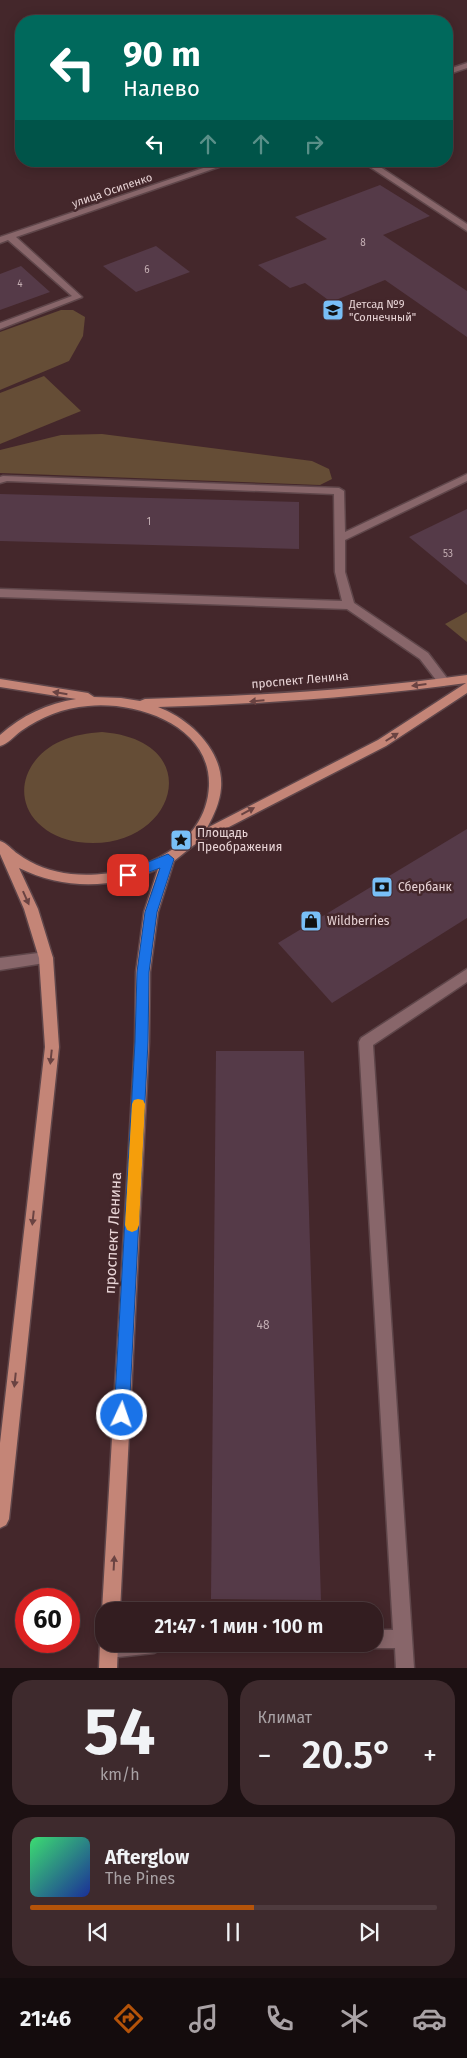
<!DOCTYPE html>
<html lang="ru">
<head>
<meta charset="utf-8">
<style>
  :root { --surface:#331d20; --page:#3e2a2d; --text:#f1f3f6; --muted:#a9a2a5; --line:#4e3b3e; --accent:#b45309 }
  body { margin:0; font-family:"Fira Sans",sans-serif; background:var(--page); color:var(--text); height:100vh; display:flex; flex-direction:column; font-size:19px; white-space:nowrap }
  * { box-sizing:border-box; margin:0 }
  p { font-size:16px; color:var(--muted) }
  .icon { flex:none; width:28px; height:28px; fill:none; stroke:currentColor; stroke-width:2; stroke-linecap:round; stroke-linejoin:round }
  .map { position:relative; height:1668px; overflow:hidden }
  .drawer { display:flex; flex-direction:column; gap:12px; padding:12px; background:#1c1012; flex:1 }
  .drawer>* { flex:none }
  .top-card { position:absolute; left:15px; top:15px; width:438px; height:152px; border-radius:20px; box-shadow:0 2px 12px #0003,0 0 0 1px var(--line); background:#00695c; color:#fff; overflow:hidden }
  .speed { position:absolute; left:15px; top:1588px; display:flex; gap:10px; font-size:25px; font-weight:700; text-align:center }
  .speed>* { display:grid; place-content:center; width:65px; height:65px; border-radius:50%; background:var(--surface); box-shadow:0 2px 12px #0003,0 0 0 1px var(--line); line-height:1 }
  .speed .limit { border:8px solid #d22; background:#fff; color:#111 }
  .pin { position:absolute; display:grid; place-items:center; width:42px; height:42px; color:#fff; margin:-21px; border-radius:10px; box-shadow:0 2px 8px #0006 }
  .me { position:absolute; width:55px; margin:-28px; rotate:3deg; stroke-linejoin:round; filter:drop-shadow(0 0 4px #0008) }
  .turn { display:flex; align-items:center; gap:18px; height:105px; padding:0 25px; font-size:22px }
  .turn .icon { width:65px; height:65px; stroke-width:2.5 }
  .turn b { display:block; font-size:35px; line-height:42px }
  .lanes { display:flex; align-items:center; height:48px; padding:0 25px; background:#0003; justify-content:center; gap:25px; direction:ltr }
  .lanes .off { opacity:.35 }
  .big { font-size:38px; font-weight:600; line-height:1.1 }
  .drawer .card { flex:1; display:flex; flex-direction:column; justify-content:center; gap:8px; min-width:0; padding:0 18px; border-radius:20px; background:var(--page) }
  .drawer .dial { align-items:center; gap:0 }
  .dial b { font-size:65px; line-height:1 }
  .song { display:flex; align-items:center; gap:15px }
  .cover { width:60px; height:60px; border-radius:8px; background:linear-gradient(135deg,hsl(140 70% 55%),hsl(230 70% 35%)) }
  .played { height:5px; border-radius:2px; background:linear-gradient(90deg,var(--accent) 55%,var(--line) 55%) }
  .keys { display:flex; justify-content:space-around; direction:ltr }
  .heat { display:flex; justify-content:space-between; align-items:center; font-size:28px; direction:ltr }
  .drawer .tiles { flex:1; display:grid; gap:12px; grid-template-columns:1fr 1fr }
  .card:last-child { grid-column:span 2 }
  .trip { position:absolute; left:95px; top:1602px; width:288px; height:50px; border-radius:20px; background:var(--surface); box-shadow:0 2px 12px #0003,0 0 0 1px var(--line); font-weight:600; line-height:50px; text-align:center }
  .menu { display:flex; height:80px; justify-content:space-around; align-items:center; background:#140c0d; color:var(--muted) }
  .menu .icon { width:35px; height:35px }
  .menu .active { color:var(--accent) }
  .menu b { font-size:22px; color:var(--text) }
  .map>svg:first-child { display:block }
  .green { fill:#654d36 }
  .building { fill:#553a48 }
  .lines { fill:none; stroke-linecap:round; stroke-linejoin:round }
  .minor-casing { stroke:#5f464a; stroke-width:3 }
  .major-casing { stroke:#5f464a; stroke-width:3 }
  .minor { fill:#88666a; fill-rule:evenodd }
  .major { fill:#c48577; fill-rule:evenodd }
  .oneway { fill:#6a4342 }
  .route { fill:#1a73e8; stroke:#114b97 }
  .slow { fill:#f59e0b }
  .labels { text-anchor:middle; stroke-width:5; stroke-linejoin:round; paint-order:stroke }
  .number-label { font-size:10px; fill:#c4aeb3 }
  .far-street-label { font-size:11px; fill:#e9d5d7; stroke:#44272b }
  .far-poi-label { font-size:11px; fill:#e9d5d7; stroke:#44272b; text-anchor:start }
  .street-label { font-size:12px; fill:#e9d5d7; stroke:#44272b }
  .poi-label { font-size:12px; fill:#e9d5d7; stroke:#44272b; text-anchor:start }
  .near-number-label { font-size:12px; fill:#c4aeb3 }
  .near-street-label { font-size:15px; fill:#e9d5d7; stroke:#44272b }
</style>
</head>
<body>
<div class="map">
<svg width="467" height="1668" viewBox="0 0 467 1668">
  <rect width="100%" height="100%" fill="#44272b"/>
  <g class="green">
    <path d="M 61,310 L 73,310 L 85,317 L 83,336 L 69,361 L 0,390 L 0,332 Z"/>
    <path d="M 44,376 L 81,411 L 0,444 L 0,393 Z"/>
    <path d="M 102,434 L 312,461 L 329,469 L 332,479 L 320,485 L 0,473 L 0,450 L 61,435 Z"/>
    <path d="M 467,612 L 467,642 L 445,624 Z"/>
    <path d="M 102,732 C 212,741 174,855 78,842 C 63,840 48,833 38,823 C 10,794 28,755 61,741 C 74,735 88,733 102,732 Z"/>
  </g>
  <g class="building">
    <path d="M 380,185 L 430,216 L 383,235 L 467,291 L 467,337 L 385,280 L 331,302 L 305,283 L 290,288 L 258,265 L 327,239 L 295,217 Z"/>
    <path d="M 156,246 L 190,272 L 136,292 L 103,266 Z"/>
    <path d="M 21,266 L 50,292 L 0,310 L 0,274 Z"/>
    <path d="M 0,494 L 299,502 L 299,549 L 0,541 Z"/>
    <path d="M 467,509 L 467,585 L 409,537 Z"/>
    <path d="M 467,829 L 467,918 L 332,1003 L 278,943 Z"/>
    <path d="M 216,1051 L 304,1051 L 321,1600 L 211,1599 Z"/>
  </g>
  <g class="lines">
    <g class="minor-casing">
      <g id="minor">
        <path d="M 467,63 L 467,68 L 446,75 L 446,70 Z"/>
        <path d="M 224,161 L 236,161 L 16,237 L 82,297 L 0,329 L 0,323 L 72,296 L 8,240 L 0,243 L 0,237 Z"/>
        <path d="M 361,161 L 371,161 L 467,224 L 467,231 Z"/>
        <path d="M 467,474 L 467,481 L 345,540 L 345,572 L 354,603 L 428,653 L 450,682 L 444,686 L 440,685 L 420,659 L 347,609 L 0,597 L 0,589 L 342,601 L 335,572 L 334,494 L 7,481 L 0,483 L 0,477 L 3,476 L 339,488 L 344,491 L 345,532 Z"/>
        <path d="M 46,952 L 51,954 L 53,958 L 51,962 L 0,970 L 0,958 Z"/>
        <path d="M 467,969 L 467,982 L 373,1045 L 414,1668 L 396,1668 L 395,1648 L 374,1648 L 367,1644 L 374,1644 L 374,1630 L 393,1630 L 359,1042 L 361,1038 Z"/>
        <path d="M 104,1642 L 104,1644 L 163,1644 L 160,1650 L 154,1653 L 109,1658 L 103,1655 L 100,1649 Z"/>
      </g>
    </g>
    <g class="major-casing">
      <g id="major">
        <path d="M 467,675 L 467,693 L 386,746 L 194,845 L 174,861 L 158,912 L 150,972 L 149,1042 L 120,1611 L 104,1611 L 104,1615 L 102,1611 L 135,1042 L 136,972 L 144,912 L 158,869 C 113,889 64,890 19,868 L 38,909 L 53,958 L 59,1047 L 9,1519 L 6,1525 L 0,1528 L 0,1443 L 45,1047 L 39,958 L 24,909 L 0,854 L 0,841 C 7,843 12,850 18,854 C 33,865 52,872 71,874 C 127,880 206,852 209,786 C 211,725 136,701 88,706 C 63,708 41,717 21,731 C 14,736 8,744 0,746 L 0,735 C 21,716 48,703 76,699 L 0,687 L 0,679 L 88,693 L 94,697 L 121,698 L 140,701 L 145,699 C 253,696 360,690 467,675 ZM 466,683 L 378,740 L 207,828 C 214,815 220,802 221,788 C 224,751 190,719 158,707 C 261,704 364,697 466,683 Z"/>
        <path d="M 104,1637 L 104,1644 L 118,1644 L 117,1668 L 99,1668 L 100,1644 Z"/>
      </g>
    </g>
    <use href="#minor" class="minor"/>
    <use href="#major" class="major"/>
  </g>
  <defs><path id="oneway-solid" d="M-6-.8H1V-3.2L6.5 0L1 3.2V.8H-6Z" transform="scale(1.25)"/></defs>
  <g class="oneway">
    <use href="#oneway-solid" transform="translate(419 685) rotate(173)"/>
    <use href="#oneway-solid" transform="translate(60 693) rotate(-171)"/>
    <use href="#oneway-solid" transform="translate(257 701) rotate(175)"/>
    <use href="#oneway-solid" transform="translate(392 737) rotate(-32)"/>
    <use href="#oneway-solid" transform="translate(248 811) rotate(-28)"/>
    <use href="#oneway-solid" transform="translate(26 898) rotate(66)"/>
    <use href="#oneway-solid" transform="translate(51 1057) rotate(96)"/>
    <use href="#oneway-solid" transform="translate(33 1218) rotate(96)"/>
    <use href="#oneway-solid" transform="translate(15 1380) rotate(96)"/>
    <use href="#oneway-solid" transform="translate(114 1563) rotate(-87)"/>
  </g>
  <path class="route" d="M 168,854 L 174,859 L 157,912 L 149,972 L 148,1042 L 129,1415 L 127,1420 L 122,1422 L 116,1420 L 114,1415 L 135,1042 L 137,972 L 145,912 L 160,868 L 128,880 L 122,875 L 124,872 Z"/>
  <path class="slow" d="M 138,1099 L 143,1100 L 145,1104 L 139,1225 L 137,1230 L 132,1232 L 127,1230 L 125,1225 L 132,1104 L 134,1100 Z"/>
  <defs>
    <g id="school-square" transform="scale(1.125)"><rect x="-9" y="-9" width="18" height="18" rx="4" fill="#78bff7" stroke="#44272b"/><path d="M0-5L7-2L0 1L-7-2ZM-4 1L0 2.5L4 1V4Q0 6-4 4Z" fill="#111"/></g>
    <g id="sight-square" transform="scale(1.125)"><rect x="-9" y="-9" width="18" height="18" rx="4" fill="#78bff7" stroke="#44272b"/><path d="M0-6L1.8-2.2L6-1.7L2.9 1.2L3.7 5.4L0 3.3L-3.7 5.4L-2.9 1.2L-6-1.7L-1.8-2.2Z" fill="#111"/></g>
    <g id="bank-square" transform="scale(1.125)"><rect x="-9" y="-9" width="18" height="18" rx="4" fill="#78bff7" stroke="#44272b"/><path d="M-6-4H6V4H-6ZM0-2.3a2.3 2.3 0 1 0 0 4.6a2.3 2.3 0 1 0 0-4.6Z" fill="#111"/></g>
    <g id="shop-square" transform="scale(1.125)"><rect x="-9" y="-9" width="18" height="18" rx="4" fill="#78bff7" stroke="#44272b"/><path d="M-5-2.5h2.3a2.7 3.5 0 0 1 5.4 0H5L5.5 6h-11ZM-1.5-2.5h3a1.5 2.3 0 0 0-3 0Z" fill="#111"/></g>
  </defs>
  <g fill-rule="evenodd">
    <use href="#school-square" x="333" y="310"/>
    <use href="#sight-square" x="181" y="840"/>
    <use href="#bank-square" x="382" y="887"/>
    <use href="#shop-square" x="311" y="921"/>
  </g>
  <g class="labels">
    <g class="number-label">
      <text x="363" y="246">8</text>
      <text x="147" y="273">6</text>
      <text x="20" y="287">4</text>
      <text x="149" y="525">1</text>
      <text x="448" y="557">53</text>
    </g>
    <g class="far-street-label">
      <text transform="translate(112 190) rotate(-19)" y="4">улица Осипенко</text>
    </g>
    <g class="far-poi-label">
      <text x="349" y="308">Детсад №9<tspan x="349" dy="13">"Солнечный"</tspan></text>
    </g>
    <g class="street-label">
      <text transform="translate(300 680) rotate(-5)" y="4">проспект Ленина</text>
    </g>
    <g class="poi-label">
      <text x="197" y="837">Площадь<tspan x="197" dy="14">Преображения</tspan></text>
      <text x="398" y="891">Сбербанк</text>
      <text x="327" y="925">Wildberries</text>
    </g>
    <g class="near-number-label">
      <text x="263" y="1329">48</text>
    </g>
    <g class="near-street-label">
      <text transform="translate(113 1233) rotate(-87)" y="5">проспект Ленина</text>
    </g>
  </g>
</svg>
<div class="speed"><div class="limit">60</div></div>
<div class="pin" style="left:128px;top:875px;background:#d93025"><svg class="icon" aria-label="arrive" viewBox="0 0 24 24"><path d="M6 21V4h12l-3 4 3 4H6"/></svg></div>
<svg class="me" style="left:122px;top:1415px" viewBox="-20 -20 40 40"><circle r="17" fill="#1a73e8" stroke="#fff" stroke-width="3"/><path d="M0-11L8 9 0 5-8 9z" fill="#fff"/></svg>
<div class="trip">21:47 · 1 мин · 100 m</div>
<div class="top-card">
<div class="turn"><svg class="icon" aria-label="left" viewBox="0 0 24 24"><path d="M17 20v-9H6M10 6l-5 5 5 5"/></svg><div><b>90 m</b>Налево</div></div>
<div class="lanes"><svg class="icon" aria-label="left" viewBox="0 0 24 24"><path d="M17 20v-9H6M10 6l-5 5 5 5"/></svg><svg class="icon off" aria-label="ahead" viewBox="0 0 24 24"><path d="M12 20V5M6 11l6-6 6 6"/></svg><svg class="icon off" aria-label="ahead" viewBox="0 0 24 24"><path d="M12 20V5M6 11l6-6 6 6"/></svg><svg class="icon off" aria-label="right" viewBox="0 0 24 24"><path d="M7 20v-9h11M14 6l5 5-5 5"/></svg></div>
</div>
</div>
<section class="drawer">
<div class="tiles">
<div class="card dial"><b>54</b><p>km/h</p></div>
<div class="card"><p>Климат</p>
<div class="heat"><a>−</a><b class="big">20.5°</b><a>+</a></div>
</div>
<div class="card">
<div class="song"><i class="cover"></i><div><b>Afterglow</b><p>The Pines</p></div></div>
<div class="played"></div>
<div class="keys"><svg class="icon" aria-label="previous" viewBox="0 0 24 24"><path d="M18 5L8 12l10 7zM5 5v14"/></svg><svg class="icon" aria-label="pause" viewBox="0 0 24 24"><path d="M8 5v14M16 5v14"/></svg><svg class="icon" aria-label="next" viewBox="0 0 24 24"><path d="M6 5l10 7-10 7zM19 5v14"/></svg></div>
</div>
</div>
</section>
<nav class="menu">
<b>21:46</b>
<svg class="icon active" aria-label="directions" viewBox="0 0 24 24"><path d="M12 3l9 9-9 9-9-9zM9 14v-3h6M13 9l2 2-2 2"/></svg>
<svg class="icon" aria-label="music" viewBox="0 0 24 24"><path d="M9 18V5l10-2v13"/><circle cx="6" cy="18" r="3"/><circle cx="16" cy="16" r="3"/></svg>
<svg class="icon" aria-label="phone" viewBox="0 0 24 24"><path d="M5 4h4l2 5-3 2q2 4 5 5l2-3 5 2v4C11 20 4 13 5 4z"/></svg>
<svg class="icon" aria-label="climate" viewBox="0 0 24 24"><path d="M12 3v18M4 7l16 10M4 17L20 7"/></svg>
<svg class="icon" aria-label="car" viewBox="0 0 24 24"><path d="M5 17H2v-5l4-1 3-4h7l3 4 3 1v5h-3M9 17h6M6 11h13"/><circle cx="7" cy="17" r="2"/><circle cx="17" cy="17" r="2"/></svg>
</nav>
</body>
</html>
